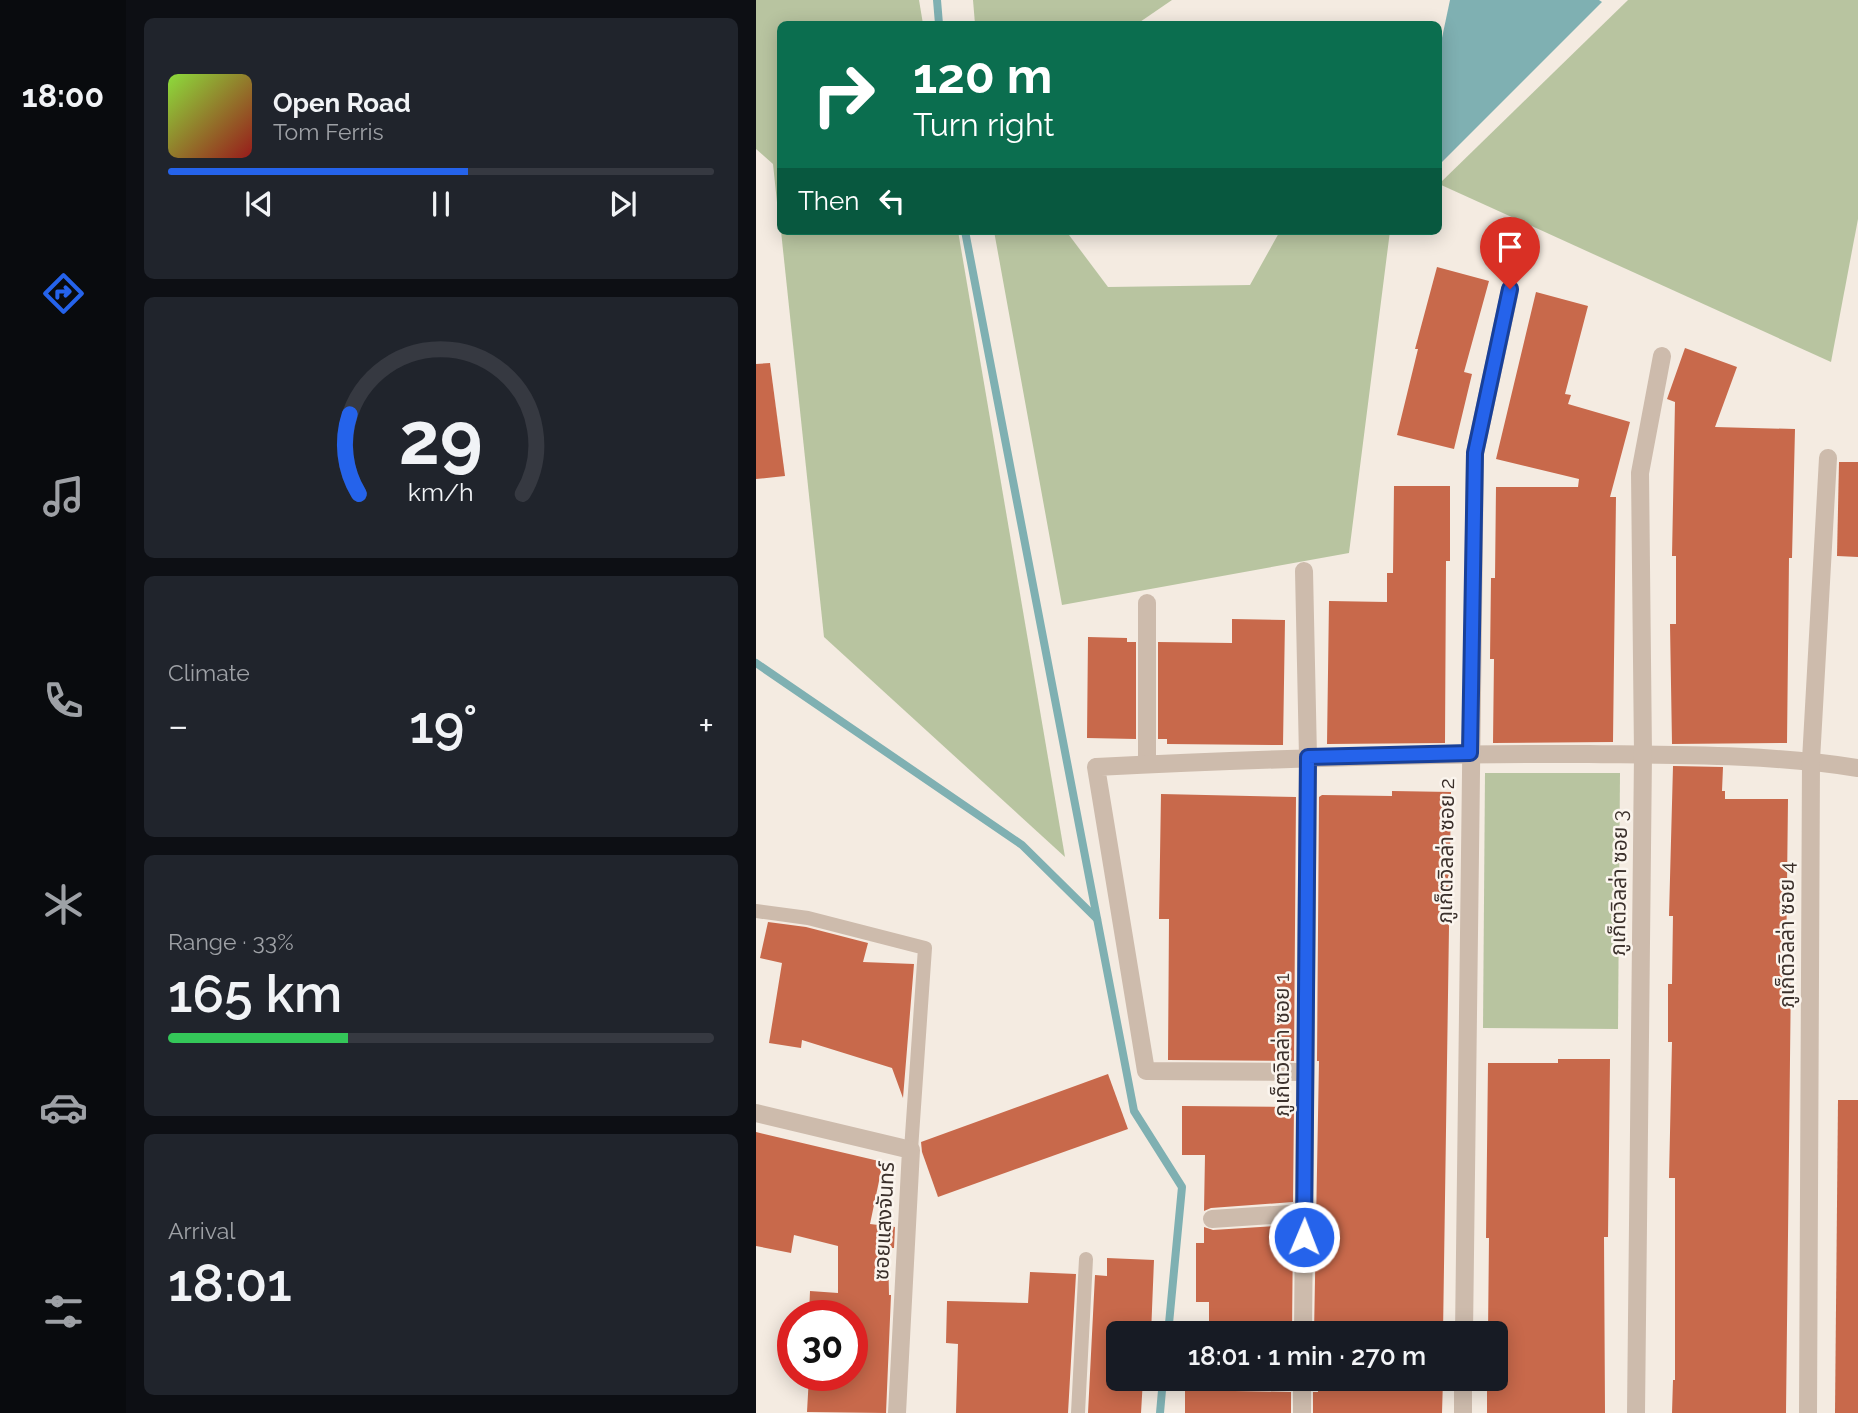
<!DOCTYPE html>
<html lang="en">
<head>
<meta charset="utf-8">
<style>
  :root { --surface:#171b24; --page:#20242c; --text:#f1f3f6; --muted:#9ea1a6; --line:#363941; --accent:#2563eb }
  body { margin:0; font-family:Raleway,"Noto Sans Thai",sans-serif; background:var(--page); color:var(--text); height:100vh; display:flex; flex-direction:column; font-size:26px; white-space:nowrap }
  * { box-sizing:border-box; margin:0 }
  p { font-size:23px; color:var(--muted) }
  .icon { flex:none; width:38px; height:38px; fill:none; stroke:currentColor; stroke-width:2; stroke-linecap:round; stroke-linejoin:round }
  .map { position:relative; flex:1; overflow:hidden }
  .side { display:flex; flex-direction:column; gap:18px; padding:18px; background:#0d0f14; width:630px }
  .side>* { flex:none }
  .banner { position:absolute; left:21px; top:21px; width:665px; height:214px; border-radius:10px; box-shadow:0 4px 18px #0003; background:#0b6e4f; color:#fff; overflow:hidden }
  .speed { position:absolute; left:21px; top:1300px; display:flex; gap:14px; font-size:35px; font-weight:700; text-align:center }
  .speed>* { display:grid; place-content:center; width:91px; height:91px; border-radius:50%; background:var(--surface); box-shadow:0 4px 18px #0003; line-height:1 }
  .speed .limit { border:10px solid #d22; background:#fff; color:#111 }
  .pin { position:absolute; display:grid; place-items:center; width:60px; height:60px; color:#fff; margin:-72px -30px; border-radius:50% 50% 50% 0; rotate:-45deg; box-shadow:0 0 7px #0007 }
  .pin .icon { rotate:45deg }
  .me { position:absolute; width:77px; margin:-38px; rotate:1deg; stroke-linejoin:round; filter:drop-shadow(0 0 5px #0008) }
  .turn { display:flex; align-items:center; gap:24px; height:147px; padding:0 21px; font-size:32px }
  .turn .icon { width:91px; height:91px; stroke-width:2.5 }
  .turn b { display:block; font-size:49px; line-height:60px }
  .then { display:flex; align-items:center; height:66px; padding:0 21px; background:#0003; gap:14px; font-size:26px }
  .big { font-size:52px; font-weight:600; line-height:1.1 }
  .side .tile { flex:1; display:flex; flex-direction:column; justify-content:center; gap:10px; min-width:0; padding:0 24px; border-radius:10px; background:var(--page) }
  .side .dial { align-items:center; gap:0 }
  .dial svg { height:182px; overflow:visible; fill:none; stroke:var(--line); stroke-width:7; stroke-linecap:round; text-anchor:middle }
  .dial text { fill:var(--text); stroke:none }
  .song { display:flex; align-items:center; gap:21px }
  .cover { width:84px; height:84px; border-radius:10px; background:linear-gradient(135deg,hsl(90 70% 55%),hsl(0 70% 35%)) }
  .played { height:7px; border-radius:4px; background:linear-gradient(90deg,var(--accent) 55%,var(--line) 55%) }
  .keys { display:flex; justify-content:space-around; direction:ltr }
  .heat { display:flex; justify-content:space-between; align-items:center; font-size:38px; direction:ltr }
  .charge { height:10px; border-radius:5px; background:linear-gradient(90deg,#34c759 33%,var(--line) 0) }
  .trip { position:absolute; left:350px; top:1321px; width:402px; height:70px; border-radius:10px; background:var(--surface); box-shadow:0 4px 18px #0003; font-weight:600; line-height:70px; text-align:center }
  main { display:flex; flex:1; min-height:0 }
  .tab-bar { display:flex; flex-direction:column; width:126px; justify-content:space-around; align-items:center; background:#090b0e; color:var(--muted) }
  .tab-bar .icon { width:49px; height:49px }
  .tab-bar .selected { color:var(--accent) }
  .tab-bar b { font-size:32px; color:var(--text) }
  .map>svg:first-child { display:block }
  .green { fill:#b8c4a0 }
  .water { fill:#7fb0b2 }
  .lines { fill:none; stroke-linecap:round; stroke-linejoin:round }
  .stream { stroke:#7fb0b2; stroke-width:8 }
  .building { fill:#c8694b }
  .lane { stroke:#cdbbac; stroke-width:14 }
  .street { stroke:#cdbbac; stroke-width:18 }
  .route-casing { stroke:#184099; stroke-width:18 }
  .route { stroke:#2563eb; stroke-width:12 }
  .labels { text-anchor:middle; stroke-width:5; stroke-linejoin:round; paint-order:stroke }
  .street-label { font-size:21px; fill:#3b302b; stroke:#fbf5ee }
</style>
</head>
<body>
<main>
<nav class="tab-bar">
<b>18:00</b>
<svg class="icon selected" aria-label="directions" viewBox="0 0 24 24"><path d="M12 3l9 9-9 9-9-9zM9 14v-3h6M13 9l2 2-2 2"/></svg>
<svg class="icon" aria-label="music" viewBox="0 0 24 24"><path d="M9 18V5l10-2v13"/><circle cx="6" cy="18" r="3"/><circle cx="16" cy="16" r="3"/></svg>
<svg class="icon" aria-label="phone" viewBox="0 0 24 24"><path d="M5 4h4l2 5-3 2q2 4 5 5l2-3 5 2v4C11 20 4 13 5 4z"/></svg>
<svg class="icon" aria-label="climate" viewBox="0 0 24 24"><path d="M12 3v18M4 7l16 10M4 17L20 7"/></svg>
<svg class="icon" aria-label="car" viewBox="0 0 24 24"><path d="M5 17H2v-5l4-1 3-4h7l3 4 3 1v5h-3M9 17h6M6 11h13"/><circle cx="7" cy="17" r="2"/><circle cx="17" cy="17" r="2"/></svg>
<svg class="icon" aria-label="filters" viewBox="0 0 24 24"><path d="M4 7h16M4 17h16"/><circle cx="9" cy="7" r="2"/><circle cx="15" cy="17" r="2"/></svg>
</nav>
<section class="side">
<div class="tile">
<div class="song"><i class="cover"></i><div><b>Open Road</b><p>Tom Ferris</p></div></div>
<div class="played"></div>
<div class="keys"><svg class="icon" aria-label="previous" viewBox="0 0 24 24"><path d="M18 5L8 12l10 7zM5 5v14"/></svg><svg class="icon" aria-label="pause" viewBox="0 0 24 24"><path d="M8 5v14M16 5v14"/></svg><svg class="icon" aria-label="next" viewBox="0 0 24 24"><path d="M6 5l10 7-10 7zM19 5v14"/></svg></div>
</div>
<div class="tile dial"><svg viewBox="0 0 100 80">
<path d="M14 69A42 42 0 1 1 86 69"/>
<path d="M14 69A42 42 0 0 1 10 34" stroke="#2563eb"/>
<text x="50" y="56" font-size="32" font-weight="700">29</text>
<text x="50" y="72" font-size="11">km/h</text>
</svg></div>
<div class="tile"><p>Climate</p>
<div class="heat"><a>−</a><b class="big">19°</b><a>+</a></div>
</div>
<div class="tile"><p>Range · 33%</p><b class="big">165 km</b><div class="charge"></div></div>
<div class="tile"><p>Arrival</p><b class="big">18:01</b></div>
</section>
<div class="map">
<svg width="1102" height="1413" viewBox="0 0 1102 1413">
  <rect width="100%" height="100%" fill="#f4ebe1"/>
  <g class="green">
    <path d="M 0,0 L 163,0 L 167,24 L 24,24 L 24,231 L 17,164 L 0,149 Z"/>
    <path d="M 217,0 L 416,0 L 381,24 L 219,24 Z"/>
    <path d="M 872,0 L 1102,0 L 1102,219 L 1075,362 L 683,184 Z"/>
    <path d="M 25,231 L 202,231 L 309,857 L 68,637 Z"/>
    <path d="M 238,231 L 310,231 L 352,287 L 494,285 L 524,231 L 634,231 L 593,553 L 306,605 Z"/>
    <path d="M 729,773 L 864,773 L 862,1029 L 727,1028 Z"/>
  </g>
  <path class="water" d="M 694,0 L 843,0 L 846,2 L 683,165 L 683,52 Z"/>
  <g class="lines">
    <g class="stream">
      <path d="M 181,0 L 183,24"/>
      <path d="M 209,231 L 378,1111 L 426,1187 L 412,1334"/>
      <path d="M 0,663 L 266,845 L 341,919"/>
      <path d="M 404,1413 L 407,1379"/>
    </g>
  </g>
  <g class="building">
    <path d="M 681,267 L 733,281 L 708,372 L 716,374 L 698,449 L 641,435 L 662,349 L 659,349 Z"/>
    <path d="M 780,292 L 832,306 L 809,394 L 815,395 L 812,404 L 874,422 L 854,497 L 860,497 L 857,742 L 737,743 L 738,659 L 734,659 L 735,578 L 739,578 L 740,487 L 822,487 L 823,479 L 740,459 Z"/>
    <path d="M 929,348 L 981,367 L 959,427 L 1039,429 L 1036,558 L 1033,558 L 1031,743 L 916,744 L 914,624 L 920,624 L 920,556 L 916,556 L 919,402 L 911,399 Z"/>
    <path d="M 14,363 L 29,476 L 0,479 L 0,364 Z"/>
    <path d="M 1083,462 L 1102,462 L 1102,557 L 1081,556 Z"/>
    <path d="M 638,486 L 694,486 L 694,561 L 690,561 L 689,743 L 571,744 L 573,601 L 631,602 L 631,573 L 637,573 Z"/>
    <path d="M 476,619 L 529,620 L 527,745 L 411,744 L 411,739 L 402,739 L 402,642 L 476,643 Z"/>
    <path d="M 332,637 L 371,638 L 371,642 L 380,642 L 380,739 L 331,738 Z"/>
    <path d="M 917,766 L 967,767 L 966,791 L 969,791 L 969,799 L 1032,799 L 1030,971 L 1035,971 L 1030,1413 L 916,1413 L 917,1380 L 919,1380 L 919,1178 L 913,1178 L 916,1042 L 912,1042 L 912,984 L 916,984 L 917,916 L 913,916 Z"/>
    <path d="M 636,791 L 695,792 L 687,1334 L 558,1334 L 563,1061 L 561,1061 L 563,797 L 566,795 L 636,796 Z"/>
    <path d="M 405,794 L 540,797 L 538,1061 L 412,1060 L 413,919 L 403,919 Z"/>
    <path d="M 12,922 L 50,927 L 112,943 L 107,962 L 158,964 L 147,1098 L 136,1068 L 46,1040 L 45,1048 L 13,1043 L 26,963 L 4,958 Z"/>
    <path d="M 802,1059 L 854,1059 L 852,1237 L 848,1237 L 849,1413 L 731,1413 L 731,1379 L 740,1379 L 740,1334 L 732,1334 L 733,1238 L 730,1238 L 732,1063 L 802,1063 Z"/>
    <path d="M 352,1074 L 372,1129 L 182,1197 L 166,1152 L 165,1142 Z"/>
    <path d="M 1082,1100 L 1102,1100 L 1102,1413 L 1079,1413 Z"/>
    <path d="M 426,1106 L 538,1107 L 537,1202 L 455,1208 L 448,1211 L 449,1155 L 426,1155 Z"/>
    <path d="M 0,1132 L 127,1162 L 114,1224 L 139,1227 L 138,1248 L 132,1248 L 133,1295 L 135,1295 L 130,1413 L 51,1412 L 53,1376 L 96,1376 L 96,1316 L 53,1316 L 54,1291 L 82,1293 L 82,1246 L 38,1235 L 35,1253 L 0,1246 Z"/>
    <path d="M 537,1225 L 536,1334 L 453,1334 L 453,1302 L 440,1302 L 440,1243 L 448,1243 L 448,1227 L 457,1230 Z"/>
    <path d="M 351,1258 L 398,1260 L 395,1334 L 362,1334 L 362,1379 L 387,1379 L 385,1413 L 332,1413 L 339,1275 L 351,1276 Z"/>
    <path d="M 274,1272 L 320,1274 L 312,1413 L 200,1413 L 202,1344 L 190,1343 L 191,1301 L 272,1303 Z"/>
    <path d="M 562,1379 L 687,1379 L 686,1413 L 557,1413 L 557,1392 L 562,1392 Z"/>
    <path d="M 429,1390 L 535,1392 L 535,1413 L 429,1413 Z"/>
  </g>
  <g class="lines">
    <g class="lane">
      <path d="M 0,911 L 52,918 L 169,948 L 155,1150"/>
      <path d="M 322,1413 L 330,1259"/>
    </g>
    <g class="street">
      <path d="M 391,603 L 391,764"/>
      <path d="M 549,1072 L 390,1071 L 340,767 C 505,759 668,753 833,754 C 922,755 1014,754 1102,768"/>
      <path d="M 0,1113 L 155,1150 L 141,1413"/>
      <path d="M 456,1219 L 548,1213"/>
      <path d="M 547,1334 L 552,757 L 548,571"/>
      <path d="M 708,1334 L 719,453 L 754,290"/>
      <path d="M 546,1413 L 546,1379"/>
      <path d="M 707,1413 L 707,1379"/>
      <path d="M 880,1413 L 887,754 L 884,473 L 906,356"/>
      <path d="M 1052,1413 L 1055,760 L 1072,458"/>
    </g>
  </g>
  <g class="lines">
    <g class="route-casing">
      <path id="route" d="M 548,1237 L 552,757 L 714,753 L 719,453 L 754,289"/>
    </g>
    <use href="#route" class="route"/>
  </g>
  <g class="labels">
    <g class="street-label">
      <text transform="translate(690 851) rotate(-89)" y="7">ภูเก็ตวิลล่า ซอย 2</text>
      <text transform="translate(863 883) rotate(-89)" y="7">ภูเก็ตวิลล่า ซอย 3</text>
      <text transform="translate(1031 935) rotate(-90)" y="7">ภูเก็ตวิลล่า ซอย 4</text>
      <text transform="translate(526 1045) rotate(-90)" y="7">ภูเก็ตวิลล่า ซอย 1</text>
      <text transform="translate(128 1221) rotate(-87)" y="7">ซอยแสงจันทร์</text>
    </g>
  </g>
</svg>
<div class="speed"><div class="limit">30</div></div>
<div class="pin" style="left:754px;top:289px;background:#d93025"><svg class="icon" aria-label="arrive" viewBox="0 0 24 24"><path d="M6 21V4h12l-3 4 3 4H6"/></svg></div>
<svg class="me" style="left:548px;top:1237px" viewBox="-20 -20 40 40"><circle r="17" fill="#2563eb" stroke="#fff" stroke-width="3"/><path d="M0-11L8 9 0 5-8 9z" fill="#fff"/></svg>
<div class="trip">18:01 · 1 min · 270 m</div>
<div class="banner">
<div class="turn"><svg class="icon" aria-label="right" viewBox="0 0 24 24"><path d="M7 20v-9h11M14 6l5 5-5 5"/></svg><div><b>120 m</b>Turn right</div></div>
<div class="then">Then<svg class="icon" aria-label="left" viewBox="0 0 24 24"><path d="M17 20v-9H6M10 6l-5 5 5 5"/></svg></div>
</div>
</div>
</main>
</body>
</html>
